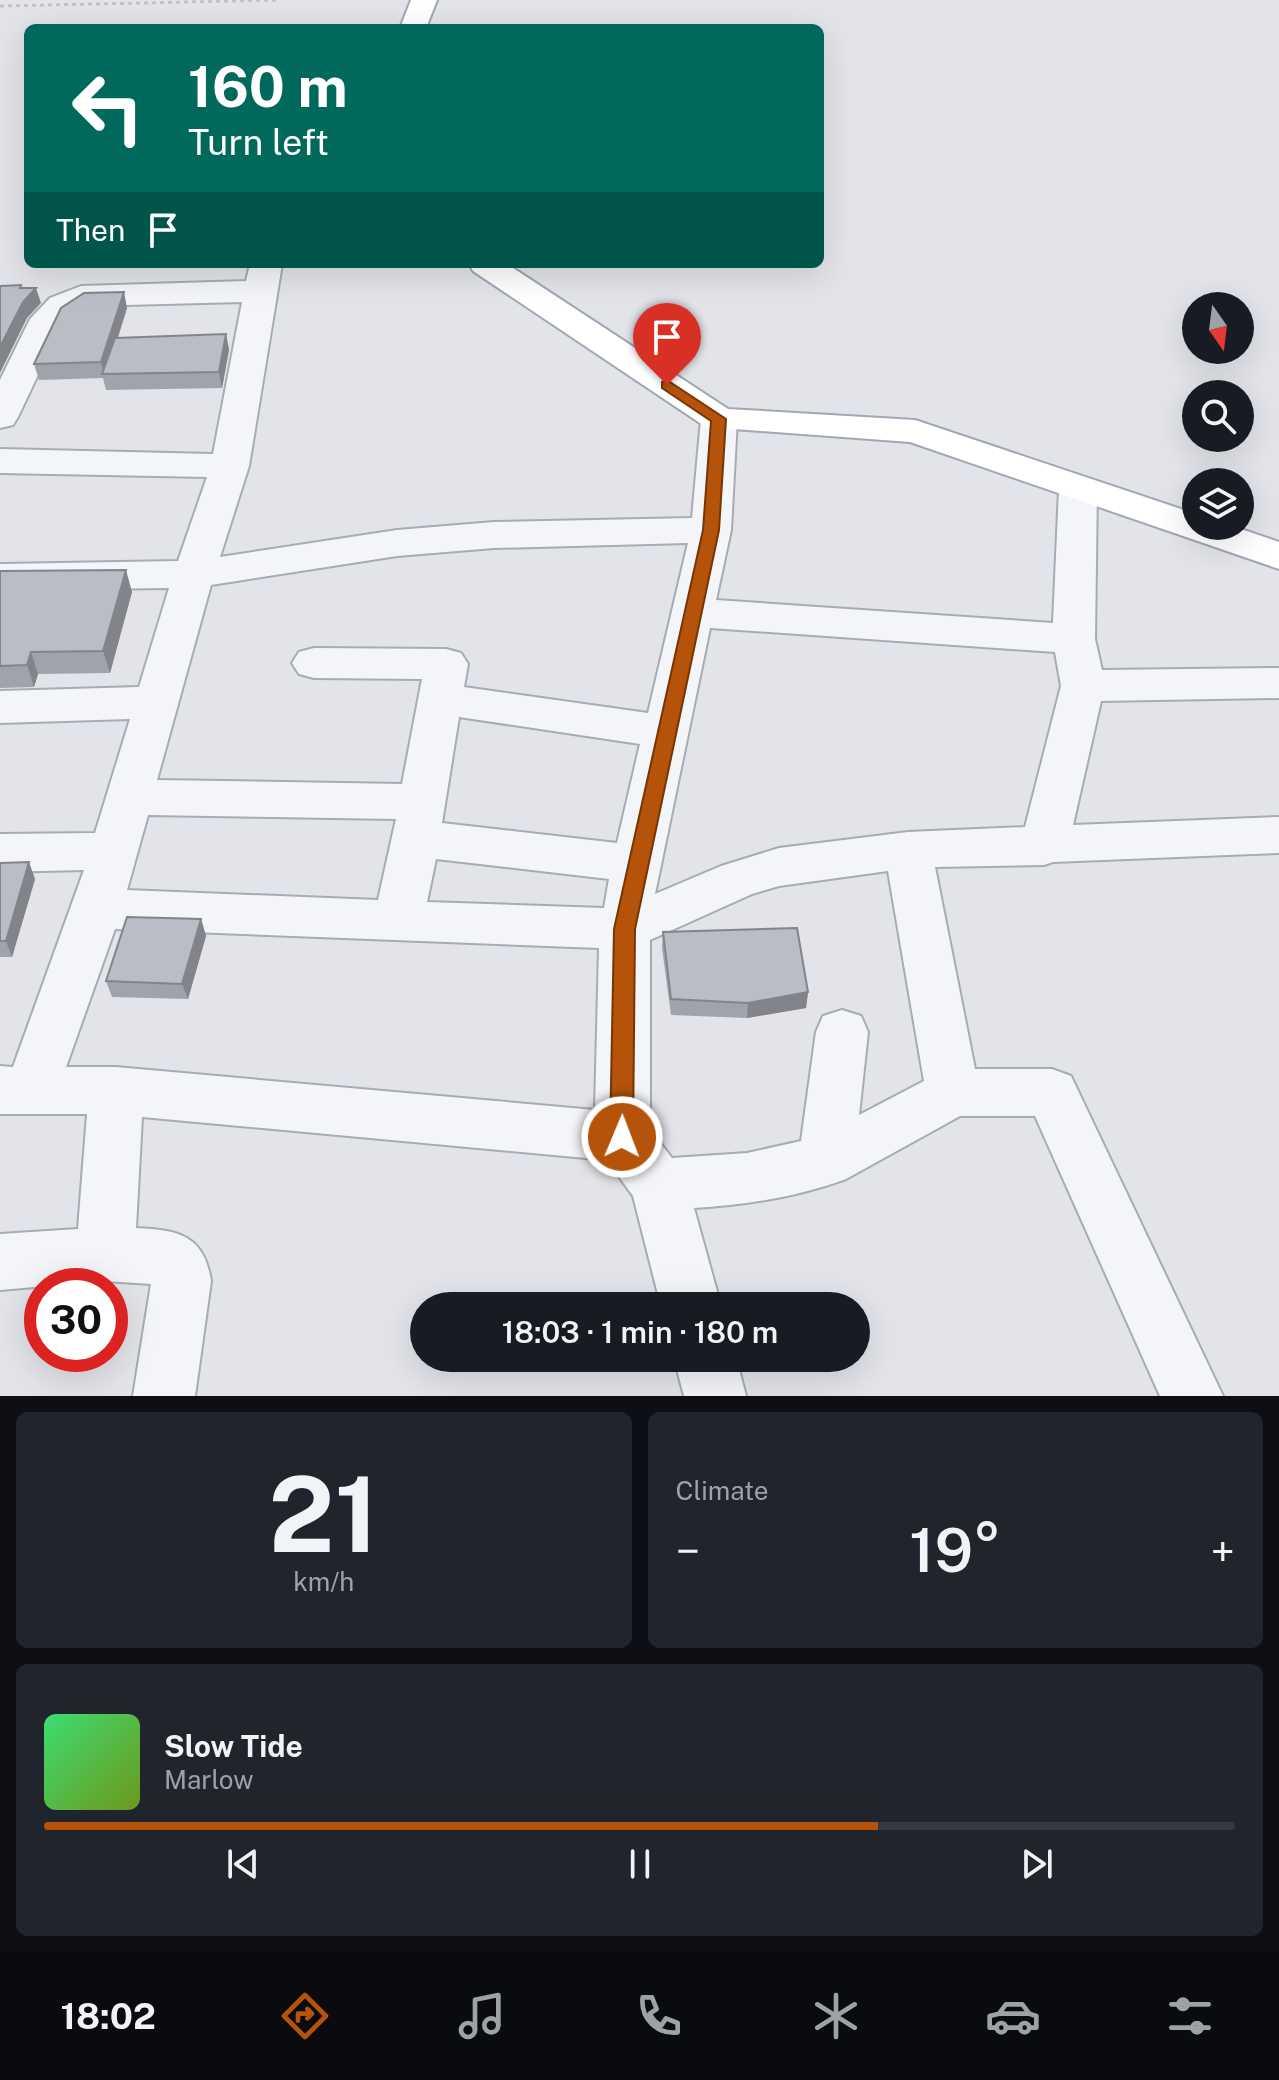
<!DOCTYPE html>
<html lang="en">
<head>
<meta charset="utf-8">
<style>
  :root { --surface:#171b24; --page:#20242c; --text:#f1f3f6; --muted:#9ea1a6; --line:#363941; --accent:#b45309 }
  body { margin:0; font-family:"Public Sans",sans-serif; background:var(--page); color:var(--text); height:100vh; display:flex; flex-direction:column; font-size:30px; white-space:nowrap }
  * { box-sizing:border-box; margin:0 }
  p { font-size:26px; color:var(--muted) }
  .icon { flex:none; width:44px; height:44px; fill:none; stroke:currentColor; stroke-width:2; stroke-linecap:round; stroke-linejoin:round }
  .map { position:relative; height:1396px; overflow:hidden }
  .sheet { display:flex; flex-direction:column; gap:16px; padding:16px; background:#0d0f14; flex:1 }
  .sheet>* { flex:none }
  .guide { position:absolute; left:24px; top:24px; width:800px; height:244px; border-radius:12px; box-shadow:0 8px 32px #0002; background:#00695c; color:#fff; overflow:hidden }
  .needle { width:52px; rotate:166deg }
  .buttons { position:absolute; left:1182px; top:292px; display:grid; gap:16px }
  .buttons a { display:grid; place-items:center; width:72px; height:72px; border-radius:50%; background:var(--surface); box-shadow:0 8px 32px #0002; font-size:40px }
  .speed { position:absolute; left:24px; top:1268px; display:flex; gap:16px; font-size:40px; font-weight:700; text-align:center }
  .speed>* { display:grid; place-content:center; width:104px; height:104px; border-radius:50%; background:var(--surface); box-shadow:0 8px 32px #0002; line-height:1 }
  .speed .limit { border:12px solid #d22; background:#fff; color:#111 }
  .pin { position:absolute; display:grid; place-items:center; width:68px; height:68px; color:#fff; margin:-82px -34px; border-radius:50% 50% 50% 0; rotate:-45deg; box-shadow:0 0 8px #0007 }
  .pin .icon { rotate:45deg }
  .me { position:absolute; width:88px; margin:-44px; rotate:1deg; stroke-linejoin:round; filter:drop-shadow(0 0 6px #0008) }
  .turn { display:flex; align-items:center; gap:28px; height:168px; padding:0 32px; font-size:36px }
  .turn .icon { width:104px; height:104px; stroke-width:2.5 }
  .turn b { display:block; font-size:56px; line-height:68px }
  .then { display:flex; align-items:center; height:76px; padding:0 32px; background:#0003; gap:16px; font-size:30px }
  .big { font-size:60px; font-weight:600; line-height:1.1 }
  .sheet .tile { flex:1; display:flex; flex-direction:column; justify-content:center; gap:12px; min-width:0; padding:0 28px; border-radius:12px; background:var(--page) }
  .sheet .dial { align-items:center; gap:0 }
  .dial b { font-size:104px; line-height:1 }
  .song { display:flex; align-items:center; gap:24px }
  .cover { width:96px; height:96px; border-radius:12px; background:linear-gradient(135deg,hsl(140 70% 55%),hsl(80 70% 35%)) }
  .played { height:8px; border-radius:4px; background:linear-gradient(90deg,var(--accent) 70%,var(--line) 70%) }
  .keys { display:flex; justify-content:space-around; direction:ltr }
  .heat { display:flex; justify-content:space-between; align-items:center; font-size:44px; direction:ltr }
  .sheet .tiles { flex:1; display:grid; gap:16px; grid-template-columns:1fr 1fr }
  .tile:last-child { grid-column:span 2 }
  .trip { position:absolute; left:410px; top:1292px; width:460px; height:80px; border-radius:40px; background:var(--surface); box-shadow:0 8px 32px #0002; font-weight:600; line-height:80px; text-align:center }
  .dock { display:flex; height:128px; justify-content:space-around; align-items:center; background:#090b0e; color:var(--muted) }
  .dock .icon { width:56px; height:56px }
  .dock .current { color:var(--accent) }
  .dock b { font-size:36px; color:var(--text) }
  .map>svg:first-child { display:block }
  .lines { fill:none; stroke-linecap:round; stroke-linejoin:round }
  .minor-casing { stroke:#a8abb3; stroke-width:4 }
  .major-casing { stroke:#a2a7b4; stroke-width:4 }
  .path { stroke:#c0c2c8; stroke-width:3; stroke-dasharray:4 4; stroke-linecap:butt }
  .minor { fill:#f4f5f8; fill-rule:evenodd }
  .major { fill:#fff; fill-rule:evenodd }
  .wall { fill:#a0a3a9 }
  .shaded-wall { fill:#82848a }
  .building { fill:#babdc5; stroke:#82848a; stroke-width:2 }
  .route { fill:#b45309; stroke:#753606; stroke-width:2 }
</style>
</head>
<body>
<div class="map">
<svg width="1279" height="1396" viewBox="0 0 1279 1396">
  <rect width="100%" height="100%" fill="#e2e4e9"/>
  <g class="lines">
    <g class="minor-casing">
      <g id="minor">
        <path d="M 250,264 L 282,264 L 249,466 L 220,557 L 397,530 L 494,522 L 692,518 L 701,419 L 706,411 L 719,408 L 732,411 L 737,419 L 731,530 L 716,600 L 1053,623 L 1059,489 L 1064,481 L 1078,477 L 1092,481 L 1097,489 L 1095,639 L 1102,670 L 1279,668 L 1279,698 L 1101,701 L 1073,825 L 1279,817 L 1279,853 L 1053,862 L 1044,865 L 935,867 L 975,1069 L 1052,1069 L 1071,1076 L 1223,1396 L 1160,1396 L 1035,1116 L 960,1116 L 846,1179 C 797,1197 746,1205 694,1208 L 721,1306 L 661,1306 L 633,1196 L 607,1160 L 142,1117 L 136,1228 C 177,1230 204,1234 211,1281 L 195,1396 L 133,1396 L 151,1284 L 105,1281 L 0,1290 L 0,1234 L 78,1229 L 87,1114 L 0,1114 L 0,1066 L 13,1067 L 84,870 L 0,872 L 0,834 L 95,833 L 130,719 L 0,723 L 0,691 L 139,687 L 169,588 L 0,590 L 0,564 L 178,561 L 207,477 L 0,473 L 0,449 L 213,454 L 242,302 L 87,306 L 63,322 L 18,417 L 13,425 L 0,428 L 0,380 L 30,319 L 50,298 L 81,286 L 246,281 ZM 688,543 L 648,713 L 464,687 L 468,664 L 461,653 L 446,649 L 314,648 L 299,652 L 292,663 L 299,674 L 314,678 L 422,679 L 402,784 L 157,780 L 211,585 L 397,556 L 494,548 ZM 710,628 L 1055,652 L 1061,686 L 1025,827 L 908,832 L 779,848 L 721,866 L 655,894 ZM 459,717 L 640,744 L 617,843 L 442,823 ZM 148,815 L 396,819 L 378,900 L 127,890 ZM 436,859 L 609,879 L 604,908 L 427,902 ZM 888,871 L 924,1081 L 859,1115 L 868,1032 L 861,1016 L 842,1010 L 823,1016 L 816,1032 L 801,1141 L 747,1153 L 672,1158 L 650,1130 L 650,940 L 752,894 L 779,886 ZM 115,929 L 599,948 L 595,1110 L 116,1067 L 66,1067 Z"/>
        <path d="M 674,1358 L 736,1358 L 746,1396 L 684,1396 Z"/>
      </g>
    </g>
    <g class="major-casing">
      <g id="major">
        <path d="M 411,0 L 437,0 L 426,28 L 400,28 Z"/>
        <path d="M 469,264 L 507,264 L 728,409 L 915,420 L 1196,514 L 1196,526 L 1232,526 L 1279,542 L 1279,569 L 910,442 L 706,427 L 473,271 Z"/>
      </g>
    </g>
    <path class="path" d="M 0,6 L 279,0"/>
    <use href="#minor" class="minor"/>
    <use href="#major" class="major"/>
  </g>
  <g class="wall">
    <path d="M 127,308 L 118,338 L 226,334 L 229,350 L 222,388 L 106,390 L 103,378 L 39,380 L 34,364 Z"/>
    <path d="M 0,571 L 132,592 L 110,673 L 38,674 L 34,687 L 0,688 Z"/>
    <path d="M 0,863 L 35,879 L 12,957 L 0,957 Z"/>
    <path d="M 201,919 L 206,936 L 188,999 L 112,997 L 106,981 Z"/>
    <path d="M 663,932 L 808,992 L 806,1008 L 747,1018 L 671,1015 L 662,948 Z"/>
  </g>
  <g class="shaded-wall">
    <path d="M 21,285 L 25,299 L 36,288 L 41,303 L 27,318 L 0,373 L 0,347 Z"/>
    <path d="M 124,292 L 127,308 L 106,374 L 104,374 L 101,362 Z"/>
    <path d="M 226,334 L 229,350 L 222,388 L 219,372 Z"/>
    <path d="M 126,570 L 132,592 L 110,673 L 103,651 Z"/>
    <path d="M 31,652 L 38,674 L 34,687 L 27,665 Z"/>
    <path d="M 29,862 L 35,879 L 12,957 L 6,941 Z"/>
    <path d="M 201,919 L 206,936 L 188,999 L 182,984 Z"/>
    <path d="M 808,992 L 806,1008 L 747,1018 L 748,1003 Z"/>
  </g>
  <g class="building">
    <path d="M 21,285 L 20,288 L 36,288 L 23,302 L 0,347 L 0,286 Z"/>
    <path d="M 124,292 L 101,362 L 34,364 L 61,308 L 84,293 Z"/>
    <path d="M 226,334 L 219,372 L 102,374 L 115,338 Z"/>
    <path d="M 126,570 L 103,651 L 31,652 L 27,665 L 0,666 L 0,571 Z"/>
    <path d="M 29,862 L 6,941 L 0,941 L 0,863 Z"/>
    <path d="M 127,917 L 201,919 L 182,984 L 106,981 Z"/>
    <path d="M 797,928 L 808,992 L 748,1003 L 671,999 L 663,932 Z"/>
  </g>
  <path class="route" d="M 667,380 L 726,419 L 719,530 L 635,929 L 633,1137 L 630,1144 L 622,1147 L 614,1144 L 610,1137 L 614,929 L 703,530 L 711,421 L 662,388 L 662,382 Z"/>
</svg>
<div class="buttons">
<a><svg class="needle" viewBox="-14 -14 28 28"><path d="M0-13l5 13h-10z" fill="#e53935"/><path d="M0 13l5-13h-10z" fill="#9ea1a6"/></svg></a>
<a><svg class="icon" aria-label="search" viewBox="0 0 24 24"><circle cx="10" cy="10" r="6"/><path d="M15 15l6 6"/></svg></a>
<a><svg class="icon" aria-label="layers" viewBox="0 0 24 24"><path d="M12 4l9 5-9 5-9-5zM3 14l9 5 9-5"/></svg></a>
</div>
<div class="speed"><div class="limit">30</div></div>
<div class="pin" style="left:667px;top:385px;background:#d93025"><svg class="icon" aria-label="arrive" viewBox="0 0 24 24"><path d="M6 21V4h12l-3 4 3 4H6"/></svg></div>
<svg class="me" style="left:622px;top:1137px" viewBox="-20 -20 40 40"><circle r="17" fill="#b45309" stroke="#fff" stroke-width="3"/><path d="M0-11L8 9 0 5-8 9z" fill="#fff"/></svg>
<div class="trip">18:03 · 1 min · 180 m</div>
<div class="guide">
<div class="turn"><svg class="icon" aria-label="left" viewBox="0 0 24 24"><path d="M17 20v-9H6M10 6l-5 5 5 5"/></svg><div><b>160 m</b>Turn left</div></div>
<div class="then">Then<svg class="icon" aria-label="arrive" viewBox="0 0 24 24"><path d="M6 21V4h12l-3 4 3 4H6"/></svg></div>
</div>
</div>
<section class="sheet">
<div class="tiles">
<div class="tile dial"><b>21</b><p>km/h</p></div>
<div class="tile"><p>Climate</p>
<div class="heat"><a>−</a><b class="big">19°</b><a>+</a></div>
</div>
<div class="tile">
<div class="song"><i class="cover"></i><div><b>Slow Tide</b><p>Marlow</p></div></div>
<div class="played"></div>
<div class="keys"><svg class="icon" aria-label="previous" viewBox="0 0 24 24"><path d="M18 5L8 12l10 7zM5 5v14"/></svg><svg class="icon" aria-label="pause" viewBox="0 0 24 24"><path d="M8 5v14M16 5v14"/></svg><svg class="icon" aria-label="next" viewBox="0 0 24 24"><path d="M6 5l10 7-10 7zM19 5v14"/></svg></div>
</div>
</div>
</section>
<nav class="dock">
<b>18:02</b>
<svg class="icon current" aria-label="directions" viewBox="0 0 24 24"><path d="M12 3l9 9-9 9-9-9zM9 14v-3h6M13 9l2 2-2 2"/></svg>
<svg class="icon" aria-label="music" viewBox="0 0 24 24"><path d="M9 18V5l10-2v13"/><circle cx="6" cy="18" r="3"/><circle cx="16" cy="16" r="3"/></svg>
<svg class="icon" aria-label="phone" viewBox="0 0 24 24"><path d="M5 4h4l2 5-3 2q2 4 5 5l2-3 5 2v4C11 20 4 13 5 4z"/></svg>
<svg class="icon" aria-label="climate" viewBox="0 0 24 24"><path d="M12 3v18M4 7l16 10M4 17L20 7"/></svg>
<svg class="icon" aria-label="car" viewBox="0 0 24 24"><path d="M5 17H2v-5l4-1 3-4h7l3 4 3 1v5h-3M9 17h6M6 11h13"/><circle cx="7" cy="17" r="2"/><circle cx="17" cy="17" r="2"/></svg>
<svg class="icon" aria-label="filters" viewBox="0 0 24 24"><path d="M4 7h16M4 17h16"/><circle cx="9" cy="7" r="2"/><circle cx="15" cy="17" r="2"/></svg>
</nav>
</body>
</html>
